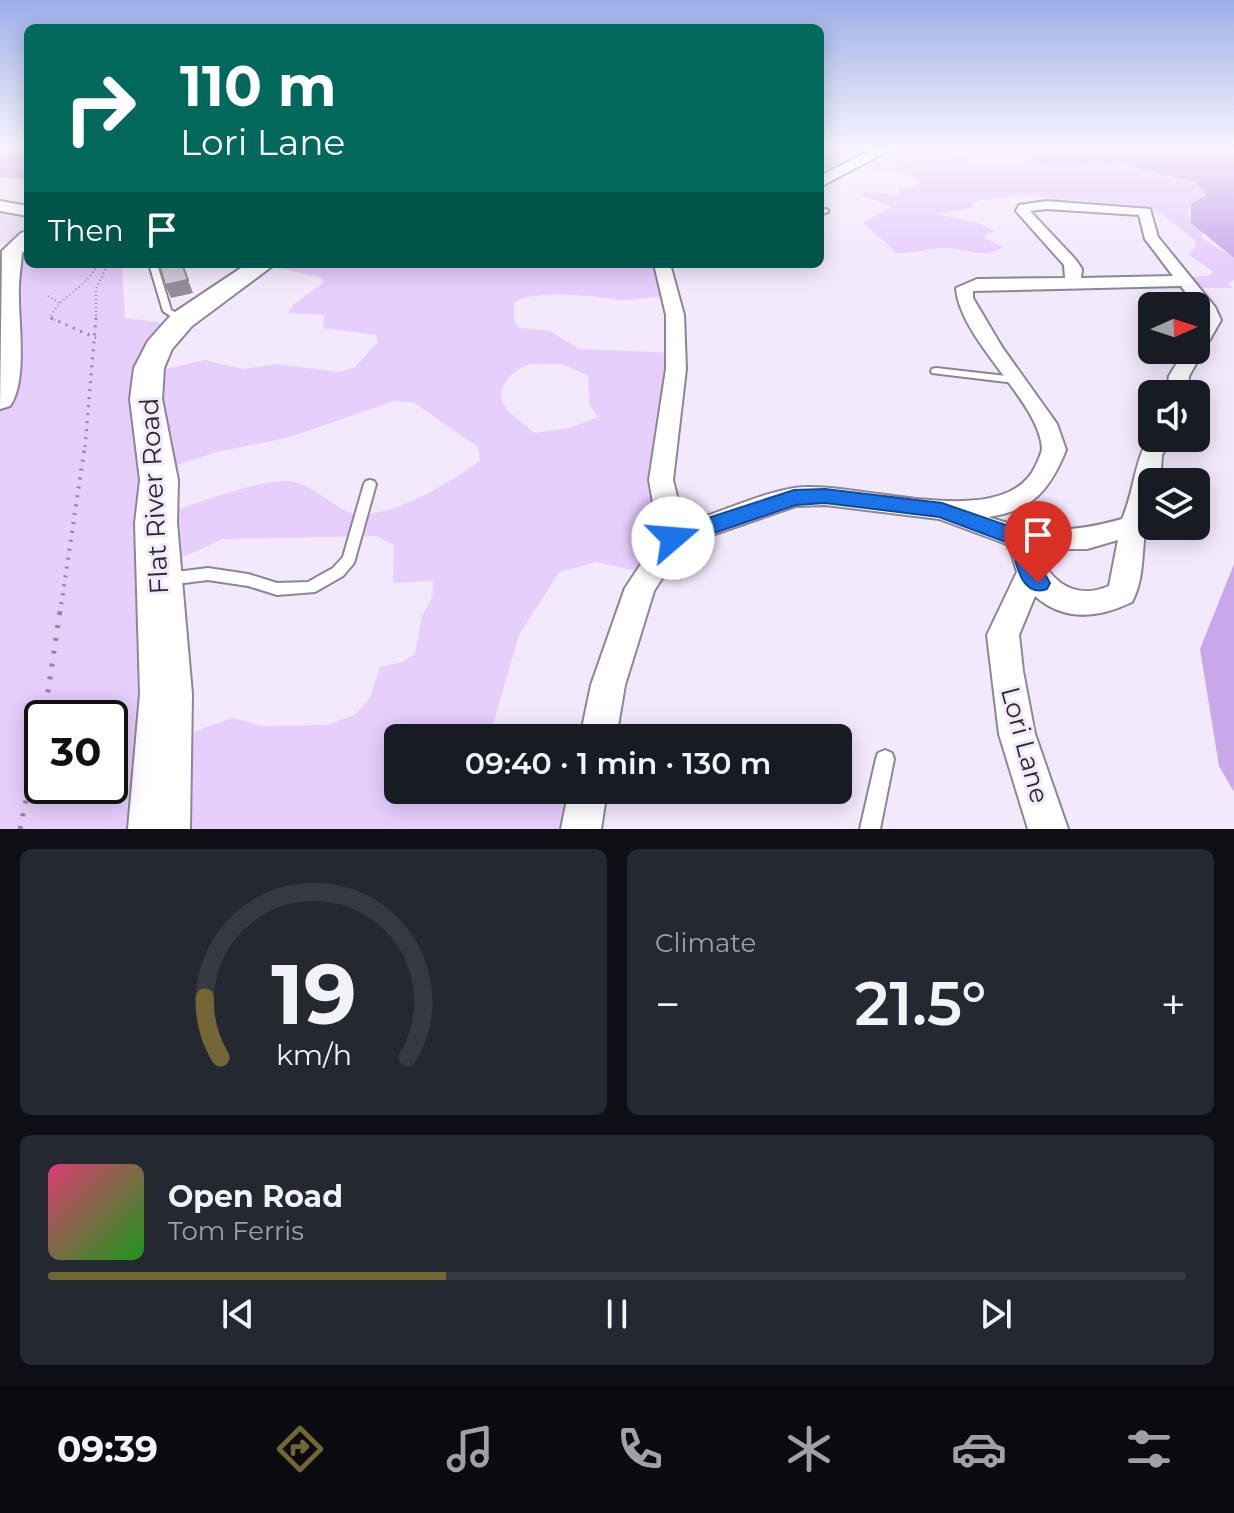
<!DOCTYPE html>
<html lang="en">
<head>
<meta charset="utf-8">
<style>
  :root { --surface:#171b24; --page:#242831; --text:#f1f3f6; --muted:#9ea1a6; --line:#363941; --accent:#726734 }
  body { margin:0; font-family:Montserrat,sans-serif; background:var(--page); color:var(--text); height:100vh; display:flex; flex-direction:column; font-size:30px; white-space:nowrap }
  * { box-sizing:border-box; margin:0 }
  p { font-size:26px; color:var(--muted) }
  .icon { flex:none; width:44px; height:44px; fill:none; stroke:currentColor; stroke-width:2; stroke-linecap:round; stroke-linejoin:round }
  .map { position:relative; height:829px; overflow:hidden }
  .sheet { display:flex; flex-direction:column; gap:20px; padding:20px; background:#0d0f14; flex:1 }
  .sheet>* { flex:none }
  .top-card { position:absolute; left:24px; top:24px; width:800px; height:244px; border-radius:12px; box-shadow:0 4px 20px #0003; background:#00695c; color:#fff; overflow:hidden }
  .needle { width:52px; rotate:87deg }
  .buttons { position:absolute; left:1138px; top:292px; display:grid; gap:16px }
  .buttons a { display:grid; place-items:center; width:72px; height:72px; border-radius:12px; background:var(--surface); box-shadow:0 4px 20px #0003; font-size:40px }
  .speed { position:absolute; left:24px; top:700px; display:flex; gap:16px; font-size:40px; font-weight:700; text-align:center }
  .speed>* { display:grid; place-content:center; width:104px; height:104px; border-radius:50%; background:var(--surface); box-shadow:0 4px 20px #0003; line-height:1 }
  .speed .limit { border:4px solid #111; border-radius:12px; background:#fff; color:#111 }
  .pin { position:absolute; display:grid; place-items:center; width:68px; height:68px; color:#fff; margin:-82px -34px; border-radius:50% 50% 50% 0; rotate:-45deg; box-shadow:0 0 8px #0007 }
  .pin .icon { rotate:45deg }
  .me { position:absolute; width:88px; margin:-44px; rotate:72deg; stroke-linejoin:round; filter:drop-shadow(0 0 6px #0008) }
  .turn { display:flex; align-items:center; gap:28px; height:168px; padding:0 24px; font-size:36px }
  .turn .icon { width:104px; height:104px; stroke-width:2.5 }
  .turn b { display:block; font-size:56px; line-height:68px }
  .then { display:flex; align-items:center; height:76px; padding:0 24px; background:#0003; gap:16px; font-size:30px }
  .big { font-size:60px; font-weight:600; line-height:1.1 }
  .sheet .card { flex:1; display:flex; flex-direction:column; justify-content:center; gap:12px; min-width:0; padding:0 28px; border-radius:12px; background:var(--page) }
  .sheet .dial { align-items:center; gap:0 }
  .dial svg { height:208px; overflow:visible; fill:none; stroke:var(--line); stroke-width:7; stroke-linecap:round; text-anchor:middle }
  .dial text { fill:var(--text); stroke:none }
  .song { display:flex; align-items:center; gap:24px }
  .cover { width:96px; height:96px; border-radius:12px; background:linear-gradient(135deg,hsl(340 70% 55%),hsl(120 70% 35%)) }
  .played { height:8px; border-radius:4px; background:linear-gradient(90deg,var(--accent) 35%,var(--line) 35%) }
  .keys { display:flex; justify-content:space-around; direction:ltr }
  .heat { display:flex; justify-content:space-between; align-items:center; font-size:44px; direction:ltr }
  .sheet .tiles { flex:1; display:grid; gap:20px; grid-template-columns:1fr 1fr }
  .card:last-child { grid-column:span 2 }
  .trip { position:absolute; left:384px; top:724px; width:468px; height:80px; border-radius:12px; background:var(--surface); box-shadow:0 4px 20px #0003; font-weight:600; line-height:80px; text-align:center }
  .dock { display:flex; height:128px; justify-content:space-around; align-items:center; background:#090b0e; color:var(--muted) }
  .dock .icon { width:56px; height:56px }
  .dock .active { color:var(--accent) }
  .dock b { font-size:36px; color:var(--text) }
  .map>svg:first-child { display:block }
  .built { fill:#e9dcf6 }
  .green { fill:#e6cefd; fill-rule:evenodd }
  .water { fill:#c9a8e9 }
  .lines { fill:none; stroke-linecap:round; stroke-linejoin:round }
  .lane-casing { stroke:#8e8596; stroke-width:4 }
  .street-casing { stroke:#8e8596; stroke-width:4 }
  .secondary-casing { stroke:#8e8596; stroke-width:4 }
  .primary-casing { stroke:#8e8596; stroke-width:4 }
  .path-far3 { stroke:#918b98; stroke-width:2; stroke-dasharray:1 3; stroke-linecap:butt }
  .path-far2 { stroke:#918b98; stroke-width:3; stroke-dasharray:2 6; stroke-linecap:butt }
  .path-far1 { stroke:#918b98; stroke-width:4; stroke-dasharray:2 7; stroke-linecap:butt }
  .path { stroke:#918b98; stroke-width:5; stroke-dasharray:3 10; stroke-linecap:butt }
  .lane { fill:#fff; fill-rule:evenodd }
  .street { fill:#fff; fill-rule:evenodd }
  .secondary { fill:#fff; fill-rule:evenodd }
  .primary { fill:#fff; fill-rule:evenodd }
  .shaded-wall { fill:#948e9b }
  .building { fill:#d4cbdd; stroke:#948e9b; stroke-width:2 }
  .route { fill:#1a73e8; stroke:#114b97; stroke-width:2 }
  .labels { text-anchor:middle; stroke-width:6; stroke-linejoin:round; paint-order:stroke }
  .near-street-label { font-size:26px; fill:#2b282f; stroke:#f2e9fc }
</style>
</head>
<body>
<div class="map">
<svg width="1234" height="829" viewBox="0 0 1234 829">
  <rect width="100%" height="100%" fill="#f2e9fc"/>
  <path class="built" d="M 0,206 L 28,211 L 28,238 L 21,242 L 0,242 Z"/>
  <g class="green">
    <path d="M 820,149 L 914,149 L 888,153 L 927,156 L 989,152 L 1027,158 L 1048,167 L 1077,167 L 1099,162 L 1126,165 L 1183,178 L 1214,192 L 1186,213 L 1202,228 L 1202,238 L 1234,258 L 1234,280 L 1228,283 L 1232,288 L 1194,288 L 1189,277 L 1208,276 L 1214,272 L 1188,254 L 1196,246 L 1195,240 L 1162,214 L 1143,206 L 1019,195 C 1003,198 985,198 970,203 L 973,206 L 970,208 L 935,214 L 978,223 L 994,231 L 984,236 L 985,238 L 1003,247 C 982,260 969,249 947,248 C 929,248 913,254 895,253 C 886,240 874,234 863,222 L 892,207 L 860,195 L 867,192 L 900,196 L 899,188 L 915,187 L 920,180 C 899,168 874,171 850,166 L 840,172 L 820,168 Z"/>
    <path d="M 28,238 L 28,264 L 122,264 L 125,318 L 171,324 L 152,372 L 205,360 L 243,369 L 277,364 L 338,372 L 354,368 L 378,342 L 376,335 L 323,328 L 324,315 L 288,313 C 293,301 313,292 323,283 L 322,278 L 279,268 L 261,269 L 265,264 L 662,264 L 670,296 C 652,296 631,302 613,299 C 593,296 529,289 514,303 L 514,321 L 519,328 L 550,331 L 579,349 L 676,353 L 663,473 L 675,537 L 649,574 L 597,562 L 559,572 L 519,635 L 489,738 L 398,738 L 398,790 L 550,790 L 588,797 L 584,829 L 0,829 L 0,274 L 9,272 ZM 531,364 L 562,364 L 588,375 L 590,407 L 599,417 L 569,428 L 534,433 C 525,424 511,416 505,407 C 492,388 515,367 531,364 ZM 394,401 L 413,402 L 478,447 L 480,460 C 457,480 378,526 348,512 C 333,505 305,481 289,481 C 260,479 191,506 159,515 L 162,470 L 217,452 L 290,437 ZM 376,536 L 394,545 L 393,583 L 433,581 L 433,595 L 422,617 L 415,653 L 403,662 L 380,667 L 370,698 L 355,715 L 327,725 L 262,726 L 233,718 L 168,741 L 163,566 L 223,539 ZM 42,718 L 110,718 L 110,786 L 42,786 Z"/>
  </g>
  <g class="water">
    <path d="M 0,149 L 28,149 L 28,179 L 0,177 Z"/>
    <path d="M 914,149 L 1234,149 L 1234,258 L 1191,223 L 1191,204 L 1207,195 L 1195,182 L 1126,165 L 1099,162 L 1077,167 L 1048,167 L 1027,158 L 989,152 L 927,156 L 883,155 Z"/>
    <path d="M 1234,564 L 1234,792 L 1219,766 L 1200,649 Z"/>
  </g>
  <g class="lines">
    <g class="lane-casing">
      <g id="lane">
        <path d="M 826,209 L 828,210 L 828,212 L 820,215 L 820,211 Z"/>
        <path d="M 149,264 L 157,264 L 171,310 L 185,318 L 185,322 L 179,322 L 163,311 Z"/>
        <path d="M 936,368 L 1015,377 L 1020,380 L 1015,383 L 932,373 L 931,371 L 932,369 Z"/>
        <path d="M 370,480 L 374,481 L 376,484 L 354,563 L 343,576 L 315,592 L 277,595 L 248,586 L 208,580 L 168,585 L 163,583 L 161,579 L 163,575 L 168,573 L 208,568 L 248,574 L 277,583 L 308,582 L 333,568 L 343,557 L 364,484 L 366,481 Z"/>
        <path d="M 885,750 L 892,753 L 894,759 L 880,829 L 860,829 L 876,759 L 878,753 Z"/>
      </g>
    </g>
    <g class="street-casing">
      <g id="street">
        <path d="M 1047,201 L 1150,209 L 1158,237 L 1215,307 L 1221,320 L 1189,376 L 1188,394 L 1166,394 L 1169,376 L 1185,350 L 1196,350 L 1196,332 L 1203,320 L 1200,312 L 1181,286 L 973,291 L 973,298 L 1002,347 L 1057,424 L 1066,450 C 1050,489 1033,511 988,517 C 1037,534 1072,533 1122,519 C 1136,487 1133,461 1152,433 L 1152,438 L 1172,438 L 1162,455 L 1160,482 L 1152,482 C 1152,499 1149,511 1146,527 C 1141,553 1145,577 1132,602 C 1099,618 1064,622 1035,596 L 1019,635 L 1023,671 L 1035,734 L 1068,829 L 1028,829 L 999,734 L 987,635 L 1017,572 L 1009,545 L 939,519 L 825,505 L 796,506 L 683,545 L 654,591 L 625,685 L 616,738 L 580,738 L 591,685 L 625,588 L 659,537 L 649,480 L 666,369 L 666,315 L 654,264 L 670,264 L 684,315 L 686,369 L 673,480 L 684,524 C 718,513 759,494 794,488 C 854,479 1005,536 1036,465 C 1038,460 1042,453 1042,448 C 1039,401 960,340 956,288 L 977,279 L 1065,278 L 1064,265 L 1016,211 L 1019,205 ZM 1047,209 L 1139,215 L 1145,239 L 1173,276 L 1081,278 L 1082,269 L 1076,260 L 1030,211 ZM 1118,540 L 1109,586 C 1075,601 1048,581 1038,549 L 1087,549 Z"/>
        <path d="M 569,790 L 607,790 L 601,829 L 561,829 Z"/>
      </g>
    </g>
    <g class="secondary-casing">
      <g id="secondary">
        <path d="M 874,149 L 892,149 L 820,187 L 820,176 Z"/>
        <path d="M 0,201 L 28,206 L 28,216 L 0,211 Z"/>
        <path d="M 28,231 L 28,247 L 22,253 C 21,268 18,283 19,298 C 19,326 27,383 10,406 L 0,409 L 2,251 L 21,233 Z"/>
      </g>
    </g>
    <g class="primary-casing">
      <path id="primary" d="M 247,264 L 275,264 L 192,326 L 172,349 L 164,368 L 162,399 L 178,480 L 177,523 L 192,694 L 190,829 L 128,829 L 140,694 L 135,523 L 140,480 L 130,399 L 134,368 L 148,341 L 172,314 Z"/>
    </g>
    <g class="path-far3">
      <path d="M 901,166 L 1000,155"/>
      <path d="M 48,296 L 60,303"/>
      <path d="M 55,320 L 50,318 C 60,295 88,288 97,264"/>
      <path d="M 96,320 L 96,289 L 108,264"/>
    </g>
    <g class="path-far2">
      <path d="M 51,318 L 96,338"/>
      <path d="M 85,447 L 96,318"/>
    </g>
    <path class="path-far1" d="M 60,613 L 85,445"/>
    <g class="path">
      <path d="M 44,718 L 60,611"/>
      <path d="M 20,829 L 42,725"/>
    </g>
    <use href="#lane" class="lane"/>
    <use href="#street" class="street"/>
    <use href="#secondary" class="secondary"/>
    <use href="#primary" class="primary"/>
  </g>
  <path class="shaded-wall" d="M 182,264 L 193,293 L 171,298 L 165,285 Z"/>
  <path class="building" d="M 159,264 L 182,264 L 188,280 L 165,285 Z"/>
  <linearGradient id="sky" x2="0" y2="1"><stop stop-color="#9bafe8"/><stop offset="0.56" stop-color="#f9f5fe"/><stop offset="1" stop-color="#f9f5fe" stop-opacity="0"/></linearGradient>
  <rect width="1234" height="265" fill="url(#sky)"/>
  <path class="route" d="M 825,489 L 942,503 L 1029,533 L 1042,569 L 1050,583 L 1047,589 C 1021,598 1016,563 1011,544 L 939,517 L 825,503 L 796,505 L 673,547 L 665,544 L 662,538 L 665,532 L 794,490 Z"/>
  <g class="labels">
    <g class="near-street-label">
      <text transform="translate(154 496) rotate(-93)" y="9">Flat River Road</text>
      <text transform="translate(1025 745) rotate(75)" y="9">Lori Lane</text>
    </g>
  </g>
</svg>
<div class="buttons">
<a><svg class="needle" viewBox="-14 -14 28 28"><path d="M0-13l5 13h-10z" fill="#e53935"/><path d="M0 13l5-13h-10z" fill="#9ea1a6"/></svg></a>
<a><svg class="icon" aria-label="sound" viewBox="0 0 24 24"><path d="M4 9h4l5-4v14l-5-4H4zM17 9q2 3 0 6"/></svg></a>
<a><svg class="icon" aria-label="layers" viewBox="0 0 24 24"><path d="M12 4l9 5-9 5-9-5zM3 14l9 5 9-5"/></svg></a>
</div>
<div class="speed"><div class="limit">30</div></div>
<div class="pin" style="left:1038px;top:583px;background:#d93025"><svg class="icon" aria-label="arrive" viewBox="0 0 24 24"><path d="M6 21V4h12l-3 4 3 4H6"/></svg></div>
<svg class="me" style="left:673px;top:538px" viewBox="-20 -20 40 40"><circle r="19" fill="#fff"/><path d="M0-13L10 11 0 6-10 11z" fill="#1a73e8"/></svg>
<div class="trip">09:40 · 1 min · 130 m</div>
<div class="top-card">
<div class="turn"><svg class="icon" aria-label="right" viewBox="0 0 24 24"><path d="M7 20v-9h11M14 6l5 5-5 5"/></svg><div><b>110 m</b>Lori Lane</div></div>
<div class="then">Then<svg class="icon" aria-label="arrive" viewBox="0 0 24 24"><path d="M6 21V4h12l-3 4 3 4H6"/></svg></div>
</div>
</div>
<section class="sheet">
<div class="tiles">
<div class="card dial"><svg viewBox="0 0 100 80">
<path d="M14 69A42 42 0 1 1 86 69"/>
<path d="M14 69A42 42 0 0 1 8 46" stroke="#726734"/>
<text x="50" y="56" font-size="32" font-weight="700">19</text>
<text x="50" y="72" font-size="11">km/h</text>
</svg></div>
<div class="card"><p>Climate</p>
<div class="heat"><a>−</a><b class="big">21.5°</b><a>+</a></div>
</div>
<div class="card">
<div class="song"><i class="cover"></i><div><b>Open Road</b><p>Tom Ferris</p></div></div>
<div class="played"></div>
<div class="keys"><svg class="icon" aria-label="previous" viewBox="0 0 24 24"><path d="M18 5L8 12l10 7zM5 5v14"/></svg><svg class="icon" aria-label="pause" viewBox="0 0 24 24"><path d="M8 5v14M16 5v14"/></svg><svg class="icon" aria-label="next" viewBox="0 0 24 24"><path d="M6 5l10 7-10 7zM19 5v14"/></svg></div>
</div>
</div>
</section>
<nav class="dock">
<b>09:39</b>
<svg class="icon active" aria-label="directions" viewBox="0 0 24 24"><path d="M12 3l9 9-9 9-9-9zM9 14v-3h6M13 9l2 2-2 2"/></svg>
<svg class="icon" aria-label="music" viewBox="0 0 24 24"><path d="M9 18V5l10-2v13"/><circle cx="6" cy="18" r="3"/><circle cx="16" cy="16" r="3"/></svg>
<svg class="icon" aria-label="phone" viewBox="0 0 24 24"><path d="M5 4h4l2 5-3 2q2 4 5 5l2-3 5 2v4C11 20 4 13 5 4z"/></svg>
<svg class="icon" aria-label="climate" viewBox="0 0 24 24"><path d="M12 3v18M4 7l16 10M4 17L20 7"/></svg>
<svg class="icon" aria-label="car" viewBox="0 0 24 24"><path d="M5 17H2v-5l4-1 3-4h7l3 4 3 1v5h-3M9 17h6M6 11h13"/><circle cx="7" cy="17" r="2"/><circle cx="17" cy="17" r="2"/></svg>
<svg class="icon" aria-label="filters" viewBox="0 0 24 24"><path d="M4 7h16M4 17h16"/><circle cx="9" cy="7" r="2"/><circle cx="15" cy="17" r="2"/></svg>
</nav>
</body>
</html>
